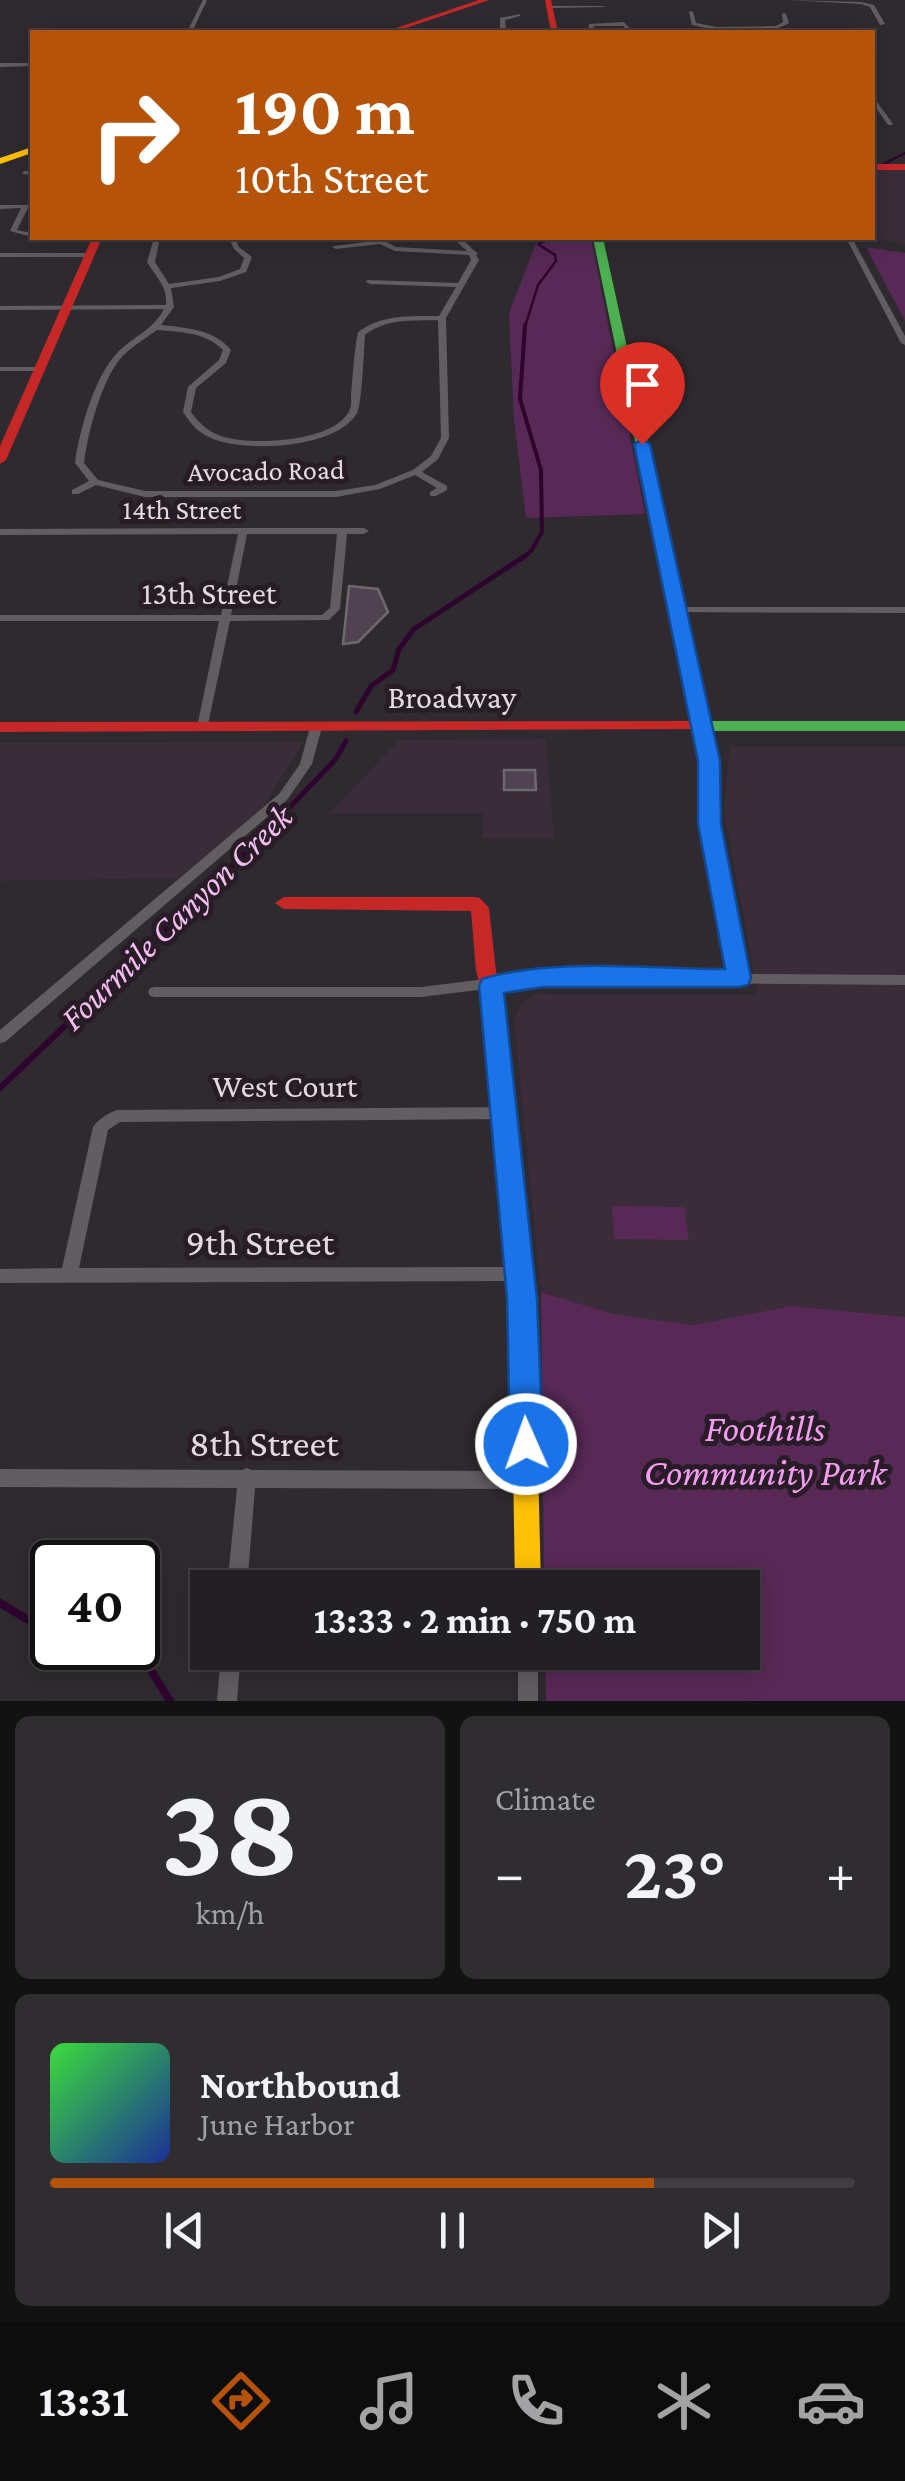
<!DOCTYPE html>
<html lang="en">
<head>
<meta charset="utf-8">
<style>
  :root { --surface:#232023; --page:#2f2d30; --text:#f1f3f6; --muted:#a3a3a6; --line:#403e41; --accent:#b45309 }
  body { margin:0; font-family:"Crimson Pro",serif; background:var(--page); color:var(--text); height:100vh; display:flex; flex-direction:column; font-size:38px; white-space:nowrap }
  * { box-sizing:border-box; margin:0 }
  p { font-size:32px; color:var(--muted) }
  .icon { flex:none; width:55px; height:55px; fill:none; stroke:currentColor; stroke-width:2; stroke-linecap:round; stroke-linejoin:round }
  .map { position:relative; height:1701px; overflow:hidden }
  .drawer { display:flex; flex-direction:column; gap:15px; padding:15px; background:#131213; flex:1 }
  .drawer>* { flex:none }
  .top-card { position:absolute; left:30px; top:30px; width:845px; height:210px; border-radius:0px; box-shadow:0 5px 25px #0003,0 0 0 2px var(--line); background:#b45309; color:#fff; overflow:hidden }
  .speed { position:absolute; left:30px; top:1540px; display:flex; gap:20px; font-size:50px; font-weight:700; text-align:center }
  .speed>* { display:grid; place-content:center; width:130px; height:130px; border-radius:50%; background:var(--surface); box-shadow:0 5px 25px #0003,0 0 0 2px var(--line); line-height:1 }
  .speed .limit { border:5px solid #111; border-radius:15px; background:#fff; color:#111 }
  .pin { position:absolute; display:grid; place-items:center; width:85px; height:85px; color:#fff; margin:-102px -42px; border-radius:50% 50% 50% 0; rotate:-45deg; box-shadow:0 0 10px #0007 }
  .pin .icon { rotate:45deg }
  .me { position:absolute; width:110px; margin:-55px; rotate:358deg; stroke-linejoin:round; filter:drop-shadow(0 0 8px #0008) }
  .turn { display:flex; align-items:center; gap:35px; height:210px; padding:0 40px; font-size:45px }
  .turn .icon { width:130px; height:130px; stroke-width:2.5 }
  .turn b { display:block; font-size:70px; line-height:85px }
  .big { font-size:75px; font-weight:700; line-height:1.1 }
  .drawer .tile { flex:1; display:flex; flex-direction:column; justify-content:center; gap:15px; min-width:0; padding:0 35px; border-radius:15px; background:var(--page) }
  .drawer .dial { align-items:center; gap:0 }
  .dial b { font-size:130px; line-height:1 }
  .song { display:flex; align-items:center; gap:30px }
  .cover { width:120px; height:120px; border-radius:15px; background:linear-gradient(135deg,hsl(120 70% 55%),hsl(230 70% 35%)) }
  .played { height:10px; border-radius:5px; background:linear-gradient(90deg,var(--accent) 75%,var(--line) 75%) }
  .keys { display:flex; justify-content:space-around; direction:ltr }
  .heat { display:flex; justify-content:space-between; align-items:center; font-size:55px; direction:ltr }
  .drawer .tiles { flex:1; display:grid; gap:15px; grid-template-columns:1fr 1fr }
  .tile:last-child { grid-column:span 2 }
  .trip { position:absolute; left:190px; top:1570px; width:570px; height:100px; border-radius:0px; background:var(--surface); box-shadow:0 5px 25px #0003,0 0 0 2px var(--line); font-weight:700; line-height:100px; text-align:center }
  .dock { display:flex; height:160px; justify-content:space-around; align-items:center; background:#0e0d0e; color:var(--muted) }
  .dock .icon { width:70px; height:70px }
  .dock .selected { color:var(--accent) }
  .dock b { font-size:45px; color:var(--text) }
  .map>svg:first-child { display:block }
  .built { fill:#3a2c39 }
  .green { fill:#582957 }
  .lines { fill:none; stroke-linecap:round; stroke-linejoin:round }
  .stream-far4 { stroke:#2e042e; stroke-width:2.5 }
  .stream-far3 { stroke:#2e042e; stroke-width:4 }
  .stream-far2 { stroke:#2e042e; stroke-width:5 }
  .stream-far1 { stroke:#2e042e; stroke-width:6 }
  .stream { stroke:#2e042e; stroke-width:8 }
  .building { fill:#514251; stroke:#6d696d; stroke-width:2.5 }
  .street { fill:#625d61; fill-rule:evenodd }
  .fast { fill:#4caf50; fill-rule:evenodd }
  .slow { fill:#ffc107; fill-rule:evenodd }
  .jam { fill:#c62828; fill-rule:evenodd }
  .route { fill:#1a73e8; stroke:#114b97; stroke-width:2.5 }
  .labels { text-anchor:middle; stroke-width:10; stroke-linejoin:round; paint-order:stroke }
  .far-street-label { font-size:28px; fill:#e3dbe2; stroke:#281d27 }
  .street-label { font-size:32px; fill:#e3dbe2; stroke:#281d27 }
  .water-label { font-size:35px; font-style:italic; fill:#f5bdf2; stroke:#281d27 }
  .near-street-label { font-size:38px; fill:#e3dbe2; stroke:#281d27 }
  .near-park-label { font-size:38px; font-style:italic; fill:#f79bf4; stroke:#281d27 }
</style>
</head>
<body>
<div class="map">
<svg width="905" height="1701" viewBox="0 0 905 1701">
  <rect width="100%" height="100%" fill="#2f2a2f"/>
  <g class="built">
    <path d="M 872,169 L 905,170 L 905,245 L 875,237 L 873,233 Z"/>
    <path d="M 546,739 L 554,838 L 483,838 L 482,813 L 330,813 L 399,740 Z"/>
    <path d="M 303,742 L 260,812 L 178,878 L 0,881 L 0,743 Z"/>
    <path d="M 730,747 L 905,747 L 905,1317 L 792,1306 L 693,1325 L 613,1314 L 541,1292 L 514,1019 L 522,1003 L 536,994 L 758,995 L 724,811 Z"/>
  </g>
  <g class="green">
    <path d="M 538,238 L 591,238 L 645,514 L 526,518 L 514,420 L 509,313 Z"/>
    <path d="M 866,247 L 905,253 L 905,321 Z"/>
    <path d="M 612,1206 L 684,1207 L 689,1240 L 614,1239 Z"/>
    <path d="M 541,1292 L 613,1314 L 692,1325 L 792,1306 L 905,1317 L 905,1701 L 546,1701 L 545,1653 L 742,1652 L 742,1588 L 544,1587 Z"/>
  </g>
  <g class="lines">
    <g class="stream-far4">
      <path d="M 884,164 L 905,153"/>
      <path d="M 525,327 L 538,285 L 556,261 L 555,255 L 538,244 L 551,238"/>
    </g>
    <path class="stream-far3" d="M 522,559 L 531,551 L 542,532 L 541,470 L 520,399 L 525,325"/>
    <g class="stream-far2">
      <path d="M 356,712 L 371,686 L 393,670 L 399,649 L 414,629 L 525,556"/>
      <path d="M 246,853 L 335,760 L 346,741"/>
    </g>
    <path class="stream-far1" d="M 0,1088 L 248,851"/>
    <g class="stream">
      <path d="M 0,1603 L 52,1634"/>
      <path d="M 106,1653 L 147,1664 L 170,1701"/>
    </g>
  </g>
  <g class="building">
    <path d="M 349,586 L 378,589 L 388,612 L 358,642 L 343,644 Z"/>
    <path d="M 504,770 L 535,770 L 536,790 L 504,790 Z"/>
  </g>
  <g class="lines">
    <g class="street">
      <path d="M 203,0 L 207,0 L 192,32 L 187,32 Z"/>
      <path d="M 786,0 L 861,2 L 874,5 L 885,24 L 880,25 L 870,7 L 861,4 Z"/>
      <path d="M 550,6 L 603,6 L 605,7 L 548,8 Z"/>
      <path d="M 691,11 L 693,12 L 696,23 L 717,27 L 776,26 L 783,22 L 782,14 L 784,13 L 786,14 L 789,23 C 767,37 717,31 692,25 L 689,12 Z"/>
      <path d="M 520,14 L 520,16 L 505,20 L 506,29 L 502,32 L 497,32 L 500,29 L 500,18 Z"/>
      <path d="M 624,22 L 633,32 L 629,32 L 623,26 L 594,26 L 593,32 L 588,32 L 589,24 Z"/>
      <path d="M 468,30 L 487,30 L 490,32 L 466,32 Z"/>
      <path d="M 0,63 L 32,63 L 32,66 L 0,67 Z"/>
      <path d="M 872,95 L 893,124 L 892,125 L 888,125 L 872,102 Z"/>
      <path d="M 24,171 L 32,171 L 32,175 L 22,174 Z"/>
      <path d="M 0,205 L 32,205 L 32,207 L 28,208 L 17,230 L 32,233 L 32,237 L 10,231 L 21,208 L 0,209 Z"/>
      <path d="M 154,238 L 160,238 L 155,262 L 169,284 L 219,277 L 240,269 L 244,258 L 234,249 L 229,238 L 235,238 L 239,247 L 252,257 L 246,272 L 220,281 L 171,288 L 174,307 L 161,325 C 187,328 214,329 231,350 L 226,363 L 196,388 L 191,412 C 199,423 207,431 221,436 C 249,446 337,443 350,409 C 352,404 351,399 351,394 C 353,374 354,352 358,332 C 382,314 411,316 439,316 L 456,287 L 370,284 L 366,282 L 367,280 L 458,283 L 471,260 L 469,255 L 395,251 L 380,244 L 336,249 L 332,247 L 334,246 L 374,241 L 371,238 L 378,238 L 396,247 L 467,251 L 453,238 C 466,238 468,247 478,253 L 476,255 L 479,260 L 446,318 L 449,438 L 438,459 L 422,472 L 447,486 L 447,490 L 436,496 L 430,496 L 430,492 L 437,488 L 415,475 L 380,489 L 336,497 L 145,497 L 96,485 L 78,494 L 72,494 L 72,490 L 89,481 L 75,463 C 79,431 95,375 118,352 C 133,337 154,329 164,309 L 0,310 L 0,306 L 166,305 C 168,287 156,277 147,262 ZM 438,320 L 441,438 L 431,456 L 413,470 L 375,485 L 336,491 L 145,491 L 98,480 L 84,463 C 88,432 101,383 120,359 C 130,347 145,339 157,330 C 181,332 205,332 223,350 L 219,360 L 188,387 L 183,412 C 191,424 197,432 211,438 C 244,453 337,449 357,413 C 362,404 364,349 365,335 C 386,318 412,321 438,320 Z"/>
      <path d="M 846,238 L 852,238 L 905,336 L 905,345 L 901,343 Z"/>
      <path d="M 0,253 L 89,253 L 93,255 L 89,257 L 0,257 Z"/>
      <path d="M 0,367 L 40,367 L 44,369 L 40,371 L 0,371 Z"/>
      <path d="M 242,528 L 364,528 L 369,531 L 364,534 L 347,534 L 340,609 L 329,620 L 230,621 L 207,729 L 203,731 L 197,727 L 219,621 L 0,621 L 0,615 L 221,615 L 238,534 L 0,535 L 0,529 ZM 247,534 L 337,534 L 330,608 L 322,615 L 231,615 Z"/>
      <path d="M 676,607 L 905,607 L 905,613 L 672,612 L 671,610 Z"/>
      <path d="M 702,722 L 708,726 L 715,761 L 716,824 L 745,974 L 905,975 L 905,985 L 543,982 L 421,997 L 155,997 L 150,996 L 148,992 L 150,988 L 155,987 L 421,987 L 543,972 L 731,973 L 704,824 L 703,761 L 696,726 Z"/>
      <path d="M 316,723 L 322,727 L 312,764 L 287,800 L 5,1042 L 0,1043 L 0,1030 L 279,794 L 300,764 L 310,727 Z"/>
      <path d="M 507,1107 L 512,1109 L 514,1113 L 512,1117 L 507,1119 L 120,1122 L 108,1130 L 79,1268 L 520,1267 L 526,1269 L 528,1274 L 526,1279 L 520,1281 L 0,1283 L 0,1269 L 62,1268 L 93,1127 C 98,1119 109,1113 117,1110 Z"/>
      <path d="M 247,1468 L 252,1470 L 528,1471 L 534,1474 L 537,1480 L 534,1486 L 528,1489 L 255,1488 L 247,1588 L 227,1588 L 237,1488 L 0,1487 L 0,1469 L 242,1470 Z"/>
      <path d="M 221,1652 L 241,1652 L 237,1701 L 217,1701 Z"/>
      <rect x="518" y="1652" width="20" height="49"/>
    </g>
    <path class="fast" d="M 593,238 L 603,238 L 709,721 L 905,721 L 905,731 L 698,731 L 690,726 L 693,722 Z"/>
    <g class="slow">
      <path d="M 32,147 L 32,153 L 0,164 L 0,158 Z"/>
      <path d="M 523,1329 L 531,1332 L 535,1340 L 541,1588 L 515,1588 L 511,1340 L 515,1332 Z"/>
    </g>
    <g class="jam">
      <path d="M 479,0 L 489,0 L 394,32 L 384,32 Z"/>
      <path d="M 545,0 L 551,0 L 558,32 L 551,32 Z"/>
      <rect x="872" y="164" width="33" height="6"/>
      <path d="M 92,238 L 102,238 L 6,460 L 0,464 L 0,446 Z"/>
      <path d="M 698,721 L 706,726 L 704,729 L 0,732 L 0,722 Z"/>
      <path d="M 284,897 L 474,897 L 480,898 L 489,908 L 496,971 L 505,1001 L 535,1340 L 531,1348 L 523,1351 L 515,1348 L 511,1340 L 485,1001 L 476,971 L 471,911 L 284,909 L 275,903 Z"/>
    </g>
  </g>
  <path class="route" d="M 642,439 L 650,444 L 720,761 L 721,824 L 751,978 L 748,985 L 739,987 L 543,987 L 504,993 L 537,1299 L 543,1444 L 538,1455 L 526,1459 L 515,1455 L 510,1444 L 507,1299 L 479,986 L 482,979 C 554,957 650,969 725,969 L 698,824 L 698,761 L 634,444 Z"/>
  <g class="labels">
    <g class="far-street-label">
      <text transform="translate(266 470) rotate(-1)" y="10">Avocado Road</text>
      <text x="182" y="519">14th Street</text>
    </g>
    <g class="street-label">
      <text x="209" y="604">13th Street</text>
      <text x="452" y="708">Broadway</text>
      <text x="285" y="1097">West Court</text>
    </g>
    <g class="water-label">
      <text transform="translate(176 917) rotate(-44)" y="12">Fourmile Canyon Creek</text>
    </g>
    <g class="near-street-label">
      <text x="260" y="1255">9th Street</text>
      <text x="264" y="1456">8th Street</text>
    </g>
    <g class="near-park-label">
      <text x="765" y="1441">Foothills<tspan x="765" dy="44">Community Park</tspan></text>
    </g>
  </g>
</svg>
<div class="speed"><div class="limit">40</div></div>
<div class="pin" style="left:642px;top:444px;background:#d93025"><svg class="icon" aria-label="arrive" viewBox="0 0 24 24"><path d="M6 21V4h12l-3 4 3 4H6"/></svg></div>
<svg class="me" style="left:526px;top:1444px" viewBox="-20 -20 40 40"><circle r="17" fill="#1a73e8" stroke="#fff" stroke-width="3"/><path d="M0-11L8 9 0 5-8 9z" fill="#fff"/></svg>
<div class="trip">13:33 · 2 min · 750 m</div>
<div class="top-card">
<div class="turn"><svg class="icon" aria-label="right" viewBox="0 0 24 24"><path d="M7 20v-9h11M14 6l5 5-5 5"/></svg><div><b>190 m</b>10th Street</div></div>
</div>
</div>
<section class="drawer">
<div class="tiles">
<div class="tile dial"><b>38</b><p>km/h</p></div>
<div class="tile"><p>Climate</p>
<div class="heat"><a>−</a><b class="big">23°</b><a>+</a></div>
</div>
<div class="tile">
<div class="song"><i class="cover"></i><div><b>Northbound</b><p>June Harbor</p></div></div>
<div class="played"></div>
<div class="keys"><svg class="icon" aria-label="previous" viewBox="0 0 24 24"><path d="M18 5L8 12l10 7zM5 5v14"/></svg><svg class="icon" aria-label="pause" viewBox="0 0 24 24"><path d="M8 5v14M16 5v14"/></svg><svg class="icon" aria-label="next" viewBox="0 0 24 24"><path d="M6 5l10 7-10 7zM19 5v14"/></svg></div>
</div>
</div>
</section>
<nav class="dock">
<b>13:31</b>
<svg class="icon selected" aria-label="directions" viewBox="0 0 24 24"><path d="M12 3l9 9-9 9-9-9zM9 14v-3h6M13 9l2 2-2 2"/></svg>
<svg class="icon" aria-label="music" viewBox="0 0 24 24"><path d="M9 18V5l10-2v13"/><circle cx="6" cy="18" r="3"/><circle cx="16" cy="16" r="3"/></svg>
<svg class="icon" aria-label="phone" viewBox="0 0 24 24"><path d="M5 4h4l2 5-3 2q2 4 5 5l2-3 5 2v4C11 20 4 13 5 4z"/></svg>
<svg class="icon" aria-label="climate" viewBox="0 0 24 24"><path d="M12 3v18M4 7l16 10M4 17L20 7"/></svg>
<svg class="icon" aria-label="car" viewBox="0 0 24 24"><path d="M5 17H2v-5l4-1 3-4h7l3 4 3 1v5h-3M9 17h6M6 11h13"/><circle cx="7" cy="17" r="2"/><circle cx="17" cy="17" r="2"/></svg>
</nav>
</body>
</html>
